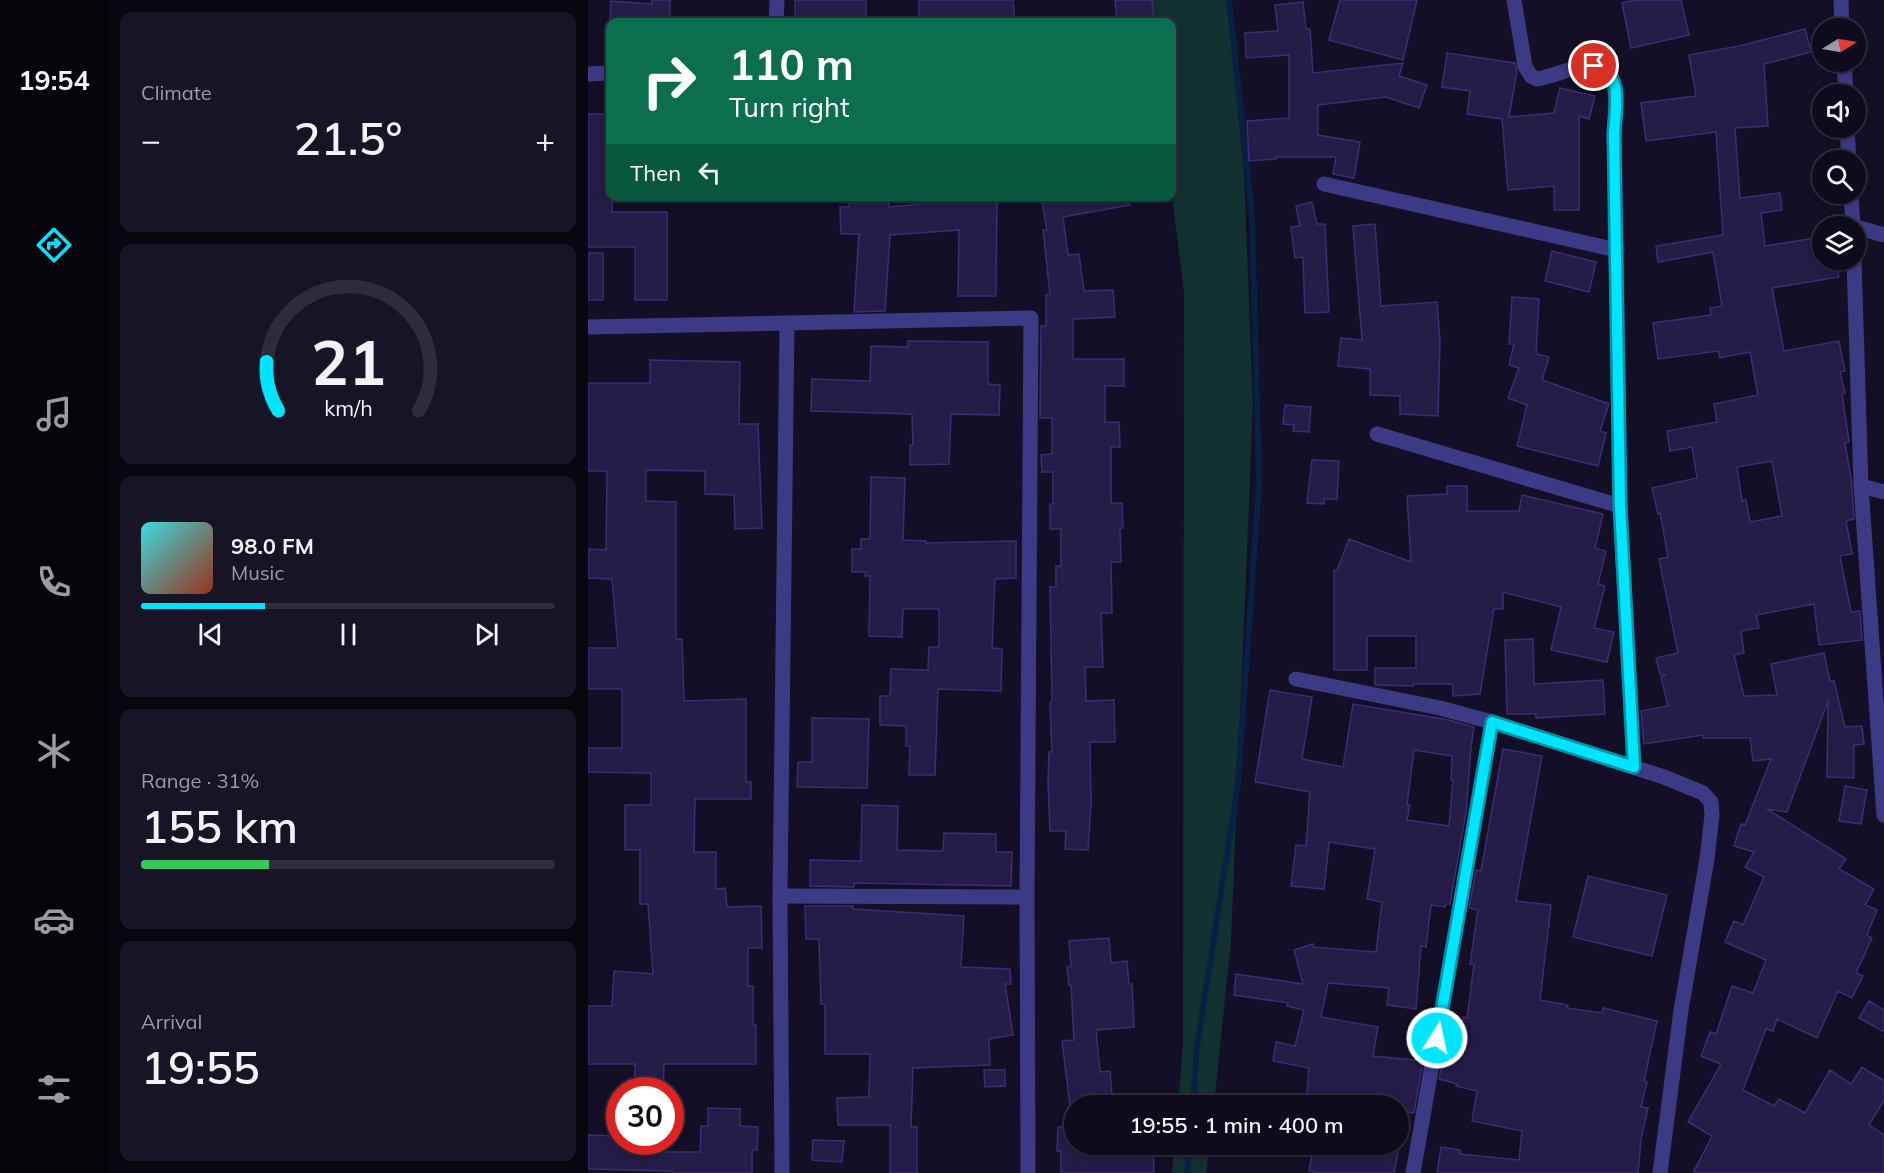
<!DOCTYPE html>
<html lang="en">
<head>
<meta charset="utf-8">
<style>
  :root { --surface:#0e0b1c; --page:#171425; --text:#f1f3f6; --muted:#9b9ba3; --line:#2e2b3b; --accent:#00e5ff }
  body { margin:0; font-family:Mulish,sans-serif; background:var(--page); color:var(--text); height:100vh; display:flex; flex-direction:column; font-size:22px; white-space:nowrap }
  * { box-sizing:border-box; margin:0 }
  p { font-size:20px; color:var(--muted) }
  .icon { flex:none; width:33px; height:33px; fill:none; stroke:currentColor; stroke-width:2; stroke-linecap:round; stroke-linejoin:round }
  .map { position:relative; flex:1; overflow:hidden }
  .side { display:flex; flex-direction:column; gap:12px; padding:12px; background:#08060f; width:480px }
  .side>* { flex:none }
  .hud { position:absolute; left:18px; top:18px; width:570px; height:183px; border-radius:12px; box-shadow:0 3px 9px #0003,0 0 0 2px var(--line); background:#0b6e4f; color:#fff; overflow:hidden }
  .needle { width:39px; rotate:79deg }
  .fabs { position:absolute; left:1224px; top:18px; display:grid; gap:12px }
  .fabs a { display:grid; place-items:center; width:54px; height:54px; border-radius:50%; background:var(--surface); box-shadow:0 3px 9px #0003,0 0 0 2px var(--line); font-size:30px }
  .speed { position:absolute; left:18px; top:1077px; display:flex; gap:12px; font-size:30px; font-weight:700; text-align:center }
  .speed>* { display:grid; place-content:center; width:78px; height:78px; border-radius:50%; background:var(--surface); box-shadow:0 3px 9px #0003,0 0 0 2px var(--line); line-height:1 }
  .speed .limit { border:9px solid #d22; background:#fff; color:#111 }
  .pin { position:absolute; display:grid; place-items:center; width:51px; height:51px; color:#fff; margin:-26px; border:3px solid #fff; border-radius:50%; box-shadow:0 2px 6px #0007 }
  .me { position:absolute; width:66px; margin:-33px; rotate:10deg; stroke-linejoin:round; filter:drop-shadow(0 0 4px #0008) }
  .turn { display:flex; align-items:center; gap:21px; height:126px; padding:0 24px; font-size:27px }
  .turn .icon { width:78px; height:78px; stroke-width:2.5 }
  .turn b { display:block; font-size:42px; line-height:51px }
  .then { display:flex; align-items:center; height:57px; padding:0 24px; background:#0003; gap:12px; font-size:22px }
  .big { font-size:45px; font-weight:600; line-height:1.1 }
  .side .card { flex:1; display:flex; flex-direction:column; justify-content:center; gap:9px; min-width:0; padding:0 21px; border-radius:12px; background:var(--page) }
  .side .dial { align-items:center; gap:0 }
  .dial svg { height:156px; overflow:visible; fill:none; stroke:var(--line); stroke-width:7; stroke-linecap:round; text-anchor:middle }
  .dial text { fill:var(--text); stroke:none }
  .song { display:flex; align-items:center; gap:18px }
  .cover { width:72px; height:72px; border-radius:9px; background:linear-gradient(135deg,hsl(180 70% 55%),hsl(10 70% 35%)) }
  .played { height:6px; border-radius:3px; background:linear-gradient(90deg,var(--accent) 30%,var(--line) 30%) }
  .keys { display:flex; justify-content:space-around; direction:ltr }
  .heat { display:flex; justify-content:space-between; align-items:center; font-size:33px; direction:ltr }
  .charge { height:9px; border-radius:4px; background:linear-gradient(90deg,#34c759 31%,var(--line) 0) }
  .trip { position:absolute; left:476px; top:1095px; width:345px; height:60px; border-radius:30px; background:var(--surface); box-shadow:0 3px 9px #0003,0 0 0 2px var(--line); font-weight:600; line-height:60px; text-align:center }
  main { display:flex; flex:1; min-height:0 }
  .menu { display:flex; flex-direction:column; width:108px; justify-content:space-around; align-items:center; background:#06040b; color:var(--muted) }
  .menu .icon { width:42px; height:42px }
  .menu .active { color:var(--accent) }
  .menu b { font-size:27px; color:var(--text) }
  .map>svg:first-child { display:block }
  .green { fill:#12302f }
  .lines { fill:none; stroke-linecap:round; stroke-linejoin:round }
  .stream { stroke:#0a1f44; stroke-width:6 }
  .building { fill:#241b47; stroke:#3b2d73; stroke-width:1.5; fill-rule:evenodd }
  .minor { stroke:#3d3a85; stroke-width:15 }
  .route-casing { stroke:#0095a6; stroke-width:15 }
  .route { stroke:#00e5ff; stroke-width:10 }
</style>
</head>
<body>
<main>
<nav class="menu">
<b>19:54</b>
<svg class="icon active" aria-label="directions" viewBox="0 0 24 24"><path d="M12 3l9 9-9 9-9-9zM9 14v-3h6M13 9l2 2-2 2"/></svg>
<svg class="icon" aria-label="music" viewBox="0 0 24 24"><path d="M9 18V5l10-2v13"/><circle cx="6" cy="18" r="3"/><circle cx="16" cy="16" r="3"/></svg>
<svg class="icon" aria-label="phone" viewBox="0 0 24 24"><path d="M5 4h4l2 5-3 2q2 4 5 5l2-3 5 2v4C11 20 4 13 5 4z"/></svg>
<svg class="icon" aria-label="climate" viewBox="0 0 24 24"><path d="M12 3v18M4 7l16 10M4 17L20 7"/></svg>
<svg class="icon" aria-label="car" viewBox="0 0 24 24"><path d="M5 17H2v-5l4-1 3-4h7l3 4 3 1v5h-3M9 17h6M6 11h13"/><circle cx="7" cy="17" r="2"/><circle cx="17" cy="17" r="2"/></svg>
<svg class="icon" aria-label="filters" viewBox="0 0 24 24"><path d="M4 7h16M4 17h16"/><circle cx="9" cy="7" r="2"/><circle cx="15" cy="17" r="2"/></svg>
</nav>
<section class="side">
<div class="card"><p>Climate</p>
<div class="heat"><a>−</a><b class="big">21.5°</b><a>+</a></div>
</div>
<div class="card dial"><svg viewBox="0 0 100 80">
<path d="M14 69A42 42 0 1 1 86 69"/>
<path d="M14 69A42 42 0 0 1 8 44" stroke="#00e5ff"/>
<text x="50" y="56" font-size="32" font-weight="700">21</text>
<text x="50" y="72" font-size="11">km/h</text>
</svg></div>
<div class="card">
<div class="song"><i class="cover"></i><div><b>98.0 FM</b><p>Music</p></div></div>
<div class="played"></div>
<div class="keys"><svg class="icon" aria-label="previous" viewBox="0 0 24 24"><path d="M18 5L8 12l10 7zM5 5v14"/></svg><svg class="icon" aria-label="pause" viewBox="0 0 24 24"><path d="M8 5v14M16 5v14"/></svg><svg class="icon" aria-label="next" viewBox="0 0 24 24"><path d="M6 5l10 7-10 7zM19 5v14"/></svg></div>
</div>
<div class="card"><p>Range · 31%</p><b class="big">155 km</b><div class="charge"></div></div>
<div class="card"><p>Arrival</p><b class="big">19:55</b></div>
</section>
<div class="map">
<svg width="1296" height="1173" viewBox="0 0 1296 1173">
  <rect width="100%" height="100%" fill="#130f26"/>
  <g class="green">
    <path d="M 558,0 L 639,0 L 656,171 L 665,404 L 643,941 L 626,1105 L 590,1105 L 595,1043 L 596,292 L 584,196 L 584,22 L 561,22 Z"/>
    <path d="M 586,1145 L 622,1145 L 618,1173 L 584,1173 Z"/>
  </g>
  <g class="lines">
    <g class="stream">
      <path d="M 605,1106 L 609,1047 L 650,783 L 671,485 L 664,215 L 641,0"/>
      <path d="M 599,1173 L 602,1144"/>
    </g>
  </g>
  <g class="building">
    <path d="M 64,0 L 82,0 L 82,22 L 22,22 L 23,1 L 64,4 Z"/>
    <rect x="207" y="0" width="71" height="22"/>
    <path d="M 331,0 L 425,0 L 427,22 L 331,22 Z"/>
    <path d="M 527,0 L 564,0 L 566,22 L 529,22 Z"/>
    <path d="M 752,0 L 829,0 L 815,60 L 741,40 Z"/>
    <path d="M 1047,0 L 1093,0 L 1101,35 L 1043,48 L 1034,3 Z"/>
    <path d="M 715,2 L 718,29 L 722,29 L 725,73 L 815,63 L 811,76 L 839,85 L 831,108 L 798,97 L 730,105 L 730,135 L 772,142 L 766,178 L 745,174 L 748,157 L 688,157 L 688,159 L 661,161 L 659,121 L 701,118 L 701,55 L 658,58 L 657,33 L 690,31 L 687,5 Z"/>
    <path d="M 1217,29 L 1223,52 L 1176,64 L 1180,126 L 1147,128 L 1152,198 L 1192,193 L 1194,210 L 1173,213 L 1177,246 L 1234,237 L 1234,260 L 1248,260 L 1251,277 L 1184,288 L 1196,351 L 1251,341 L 1257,371 L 1252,372 L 1257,393 L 1254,394 L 1261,442 L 1257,443 L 1263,478 L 1266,519 L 1258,521 L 1264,554 L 1252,556 L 1263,612 L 1272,611 L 1274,640 L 1231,645 L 1226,604 L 1168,615 L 1171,628 L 1153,631 L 1156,653 L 1146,655 L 1156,696 L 1189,695 L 1183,664 L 1236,653 L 1242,681 L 1246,681 L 1257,727 L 1274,726 L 1276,744 L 1266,745 L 1266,778 L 1239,777 L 1240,701 L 1199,812 L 1179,809 L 1258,859 L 1251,869 L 1286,889 L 1277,905 L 1289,910 L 1279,935 L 1284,938 L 1268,973 L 1275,976 L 1264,998 L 1250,991 L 1229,1038 L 1189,1019 L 1185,1031 L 1178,1029 L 1155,1090 L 1186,1106 L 1191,1099 L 1217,1113 L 1242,1070 L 1263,1084 L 1274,1067 L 1296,1081 L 1296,1100 L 1281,1125 L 1296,1135 L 1296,1173 L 1105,1173 L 1124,1136 L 1100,1122 L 1133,1064 L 1113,1056 L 1122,1032 L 1128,1034 L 1144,986 L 1165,993 L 1178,960 L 1137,942 L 1146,921 L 1155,925 L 1176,877 L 1157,867 L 1166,852 L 1146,846 L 1153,824 L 1157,825 L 1183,759 L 1165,761 L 1162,738 L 1115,738 L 1115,735 L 1056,744 L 1053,711 L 1080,706 L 1073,677 L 1077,675 L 1072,674 L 1068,658 L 1090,653 L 1071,559 L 1080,557 L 1072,513 L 1070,514 L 1064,488 L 1109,478 L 1104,447 L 1082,451 L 1079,431 L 1129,422 L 1126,404 L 1170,395 L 1162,352 L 1132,358 L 1130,351 L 1070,359 L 1065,323 L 1123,315 L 1122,308 L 1134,306 L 1125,252 L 1070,262 L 1068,246 L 1135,235 L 1128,132 L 1058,141 L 1053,103 L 1108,96 L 1101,55 L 1151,46 ZM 1184,461 L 1194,516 L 1162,522 L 1158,500 L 1154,501 L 1149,467 Z"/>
    <path d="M 859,53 L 927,63 L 929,71 L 921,117 L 966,113 L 972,88 L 1007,96 L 1001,119 L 991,116 L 991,210 L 966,210 L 966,186 L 920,190 L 914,119 L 879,114 L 882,91 L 854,87 Z"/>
    <path d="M 0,114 L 22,114 L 22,196 L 24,196 L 24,212 L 79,212 L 79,300 L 47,300 L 47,247 L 0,247 Z"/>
    <path d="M 261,196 L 300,196 L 301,207 L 332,204 L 332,196 L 409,196 L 408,296 L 370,296 L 371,230 L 302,235 L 297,311 L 266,312 L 271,234 L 253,234 L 252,207 L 261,207 Z"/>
    <path d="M 453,196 L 541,196 L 542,205 L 475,217 L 480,255 L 491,254 L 496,291 L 525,290 L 527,317 L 485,319 L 485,359 L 536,359 L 536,386 L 517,386 L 517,422 L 531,422 L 532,447 L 523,447 L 523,503 L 534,503 L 535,528 L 532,528 L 533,562 L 523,562 L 524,613 L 513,613 L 515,667 L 497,667 L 498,701 L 526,700 L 527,742 L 502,742 L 503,803 L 500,850 L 477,849 L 478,831 L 462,831 L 460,781 L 461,752 L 464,752 L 462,702 L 464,702 L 462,587 L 468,587 L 468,566 L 473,566 L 473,529 L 462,529 L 462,504 L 465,504 L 465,472 L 454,472 L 453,455 L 464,454 L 464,418 L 452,418 L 453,326 L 458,326 L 458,295 L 462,294 L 455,230 L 459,230 Z"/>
    <path d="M 724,202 L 729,224 L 737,224 L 741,312 L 717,313 L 715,257 L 707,258 L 703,227 L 712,226 L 708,206 Z"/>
    <path d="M 787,224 L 793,306 L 849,302 L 852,341 L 850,416 L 812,414 L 812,396 L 782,395 L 782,369 L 750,366 L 753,338 L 774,340 L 765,226 Z"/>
    <path d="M 964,251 L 1008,262 L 1001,292 L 957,281 Z"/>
    <rect x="0" y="253" width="15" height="47"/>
    <path d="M 924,297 L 951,299 L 948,354 L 961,357 L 954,380 L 1021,404 L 1012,431 L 1018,433 L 1010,466 L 929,446 L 939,405 L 920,398 L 931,368 L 921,365 L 926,344 L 921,344 Z"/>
    <path d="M 320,341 L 400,342 L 400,384 L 412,385 L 411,415 L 363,414 L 361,464 L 322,465 L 322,445 L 325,445 L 324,414 L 223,411 L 224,379 L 282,381 L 283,346 L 320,347 Z"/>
    <path d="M 62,360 L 152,362 L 151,424 L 170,424 L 174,528 L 147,529 L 146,495 L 117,494 L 117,471 L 58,470 L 58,501 L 88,502 L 88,639 L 94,639 L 96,701 L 158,699 L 158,782 L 163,782 L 163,799 L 107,799 L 106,852 L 128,852 L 128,889 L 137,888 L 139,907 L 173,906 L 174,948 L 160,948 L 160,986 L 165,986 L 165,1025 L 168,1025 L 168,1064 L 76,1064 L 75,1090 L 46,1090 L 47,1064 L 0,1064 L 0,1006 L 24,1006 L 26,971 L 65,974 L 60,904 L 52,904 L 52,850 L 37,850 L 37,805 L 63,805 L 63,773 L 0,772 L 0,748 L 34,748 L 34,689 L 0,689 L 0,648 L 30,648 L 24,579 L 0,578 L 0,549 L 18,550 L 19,471 L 0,471 L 0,383 L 62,383 Z"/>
    <path d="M 697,405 L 723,407 L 721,432 L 705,431 L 706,425 L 695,424 Z"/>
    <path d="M 724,460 L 751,461 L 749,499 L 736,499 L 736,504 L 719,503 Z"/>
    <path d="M 283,477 L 317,478 L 315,540 L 338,541 L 338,543 L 428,541 L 428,578 L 407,579 L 404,648 L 414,649 L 413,691 L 350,689 L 347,775 L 321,775 L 322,746 L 318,746 L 318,726 L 292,725 L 292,696 L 302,696 L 303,669 L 340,670 L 341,647 L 351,647 L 351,609 L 315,609 L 314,637 L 281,636 L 282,576 L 277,576 L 278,572 L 264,572 L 264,549 L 273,549 L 273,539 L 282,539 Z"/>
    <path d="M 859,486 L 879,486 L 879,511 L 931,511 L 934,495 L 1015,514 L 1007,548 L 1018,551 L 1010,584 L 1017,586 L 1006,628 L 1026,632 L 1019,662 L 963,650 L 973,607 L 915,592 L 915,609 L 906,609 L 892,694 L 865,696 L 865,684 L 825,684 L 825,686 L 787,685 L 787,668 L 828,668 L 828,636 L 779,636 L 779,670 L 746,670 L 746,570 L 749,570 L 761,539 L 823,562 L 819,496 L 859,494 Z"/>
    <path d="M 945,639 L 946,684 L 1015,680 L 1017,714 L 948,718 L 948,714 L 919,714 L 917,640 Z"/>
    <path d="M 682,690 L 724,697 L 714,759 L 755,767 L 765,704 L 861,720 L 886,727 L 883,747 L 878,812 L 862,904 L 858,904 L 857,907 L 843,905 L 838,947 L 833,946 L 828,1009 L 799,1005 L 801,988 L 740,983 L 733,1017 L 790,1027 L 785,1056 L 835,1061 L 826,1113 L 810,1111 L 810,1106 L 718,1106 L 721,1068 L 685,1061 L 688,1042 L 707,1046 L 716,1010 L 699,1006 L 700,1003 L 646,995 L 648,974 L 715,984 L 706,950 L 725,944 L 725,947 L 788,952 L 794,902 L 779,899 L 787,849 L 741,842 L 736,889 L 703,886 L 708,845 L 718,846 L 722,792 L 667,782 ZM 826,750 L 864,756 L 863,780 L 865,780 L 861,826 L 819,820 L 822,805 L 819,805 Z"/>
    <path d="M 224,718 L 281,719 L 279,788 L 209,787 L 210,762 L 224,762 Z"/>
    <path d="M 915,749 L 954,756 L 928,901 L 963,905 L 952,1000 L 980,1005 L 979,1008 L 1014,1013 L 1015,1008 L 1069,1021 L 1056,1081 L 1059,1082 L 1053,1107 L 1060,1108 L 1053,1139 L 1050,1173 L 849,1173 L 853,1147 L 872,1150 L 872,1154 L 931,1160 L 934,1131 L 884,1121 L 889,1091 L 868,1086 L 869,1084 L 851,1079 L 854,1064 L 862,1065 L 863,1062 L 868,1036 L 872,1037 L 875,1017 L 879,1018 L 886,965 L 882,964 L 890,910 L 881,908 L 888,870 L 893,871 Z"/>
    <path d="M 1257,786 L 1279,790 L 1273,824 L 1251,821 Z"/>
    <path d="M 274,805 L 310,806 L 309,850 L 355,851 L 356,833 L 408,834 L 408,852 L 424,852 L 423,886 L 266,883 L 266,887 L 222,886 L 222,860 L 273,861 Z"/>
    <path d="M 1000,876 L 1079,895 L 1064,956 L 985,937 Z"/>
    <path d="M 217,906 L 265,906 L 265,909 L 376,916 L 373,967 L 422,969 L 423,984 L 417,984 L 425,1035 L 401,1039 L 402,1065 L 325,1068 L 323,1127 L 329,1127 L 329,1173 L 302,1173 L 302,1125 L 250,1125 L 249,1098 L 281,1097 L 282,1054 L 237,1054 L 237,1004 L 233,1004 L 231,939 L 218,939 Z"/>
    <path d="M 521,938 L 523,963 L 539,961 L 541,984 L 544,984 L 546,1027 L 508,1030 L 512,1072 L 522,1071 L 524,1096 L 515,1097 L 515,1106 L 482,1106 L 474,1041 L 486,1040 L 483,985 L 481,985 L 479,967 L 483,966 L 481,941 Z"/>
    <path d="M 1281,1001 L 1296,1010 L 1296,1032 L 1271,1018 Z"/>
    <path d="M 396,1070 L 417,1070 L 417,1086 L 397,1087 Z"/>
    <path d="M 120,1108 L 152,1109 L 152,1126 L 170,1127 L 169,1150 L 164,1150 L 164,1173 L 84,1173 L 84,1171 L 0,1169 L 0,1135 L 32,1136 L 32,1142 L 78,1142 L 78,1152 L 112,1152 L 113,1126 L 120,1126 Z"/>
    <path d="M 470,1127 L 486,1127 L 486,1144 L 565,1144 L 566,1173 L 473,1173 L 473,1151 L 469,1151 Z"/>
    <path d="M 225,1140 L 256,1141 L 254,1162 L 224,1160 Z"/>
    <path d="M 726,1144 L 766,1144 L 810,1152 L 806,1173 L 732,1173 L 721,1171 Z"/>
  </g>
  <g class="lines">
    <g class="minor">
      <path d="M 926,0 L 937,66 L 943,76 L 949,79 C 965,76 979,69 995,67 C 1037,60 1027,108 1026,134 L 1032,506 L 1046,767"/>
      <path d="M 1253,0 L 1254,28"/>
      <path d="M 188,22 L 189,0"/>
      <path d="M 1256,62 L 1258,94"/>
      <path d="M 0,74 L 22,73"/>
      <path d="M 1259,128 L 1261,160"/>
      <path d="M 736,184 L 1029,250"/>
      <path d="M 1263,194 L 1265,226"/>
      <path d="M 1268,227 L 1296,235"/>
      <path d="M 1266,260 L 1273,486 L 1296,815"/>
      <path d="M 0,327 L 443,318 L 439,897 L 440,1173"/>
      <path d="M 789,434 L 1032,506"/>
      <path d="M 1273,486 L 1296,492"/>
      <path d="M 708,679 L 852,708 L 904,722 L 1076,777 L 1115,793 L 1123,802 L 1124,815 L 1119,859 L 1093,1010 L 1072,1173"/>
      <path d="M 192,896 L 439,897"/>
      <path d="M 194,1173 L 192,896 L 199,324"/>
      <path d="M 825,1173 L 904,722"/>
    </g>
  </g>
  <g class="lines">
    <g class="route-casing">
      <path id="route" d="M 849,1038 L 904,722 L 1046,767 L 1032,506 L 1026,134 C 1027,110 1037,73 1006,66"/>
    </g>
    <use href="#route" class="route"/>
  </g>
</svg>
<div class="fabs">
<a><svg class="needle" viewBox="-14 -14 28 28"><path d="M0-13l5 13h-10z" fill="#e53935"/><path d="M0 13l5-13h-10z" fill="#9b9ba3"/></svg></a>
<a><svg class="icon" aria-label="sound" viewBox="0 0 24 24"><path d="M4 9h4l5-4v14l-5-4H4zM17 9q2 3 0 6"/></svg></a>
<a><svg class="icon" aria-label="search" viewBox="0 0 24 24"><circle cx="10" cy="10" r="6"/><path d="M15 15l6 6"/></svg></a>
<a><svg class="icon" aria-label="layers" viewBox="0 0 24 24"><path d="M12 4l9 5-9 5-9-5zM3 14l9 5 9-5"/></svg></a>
</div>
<div class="speed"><div class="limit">30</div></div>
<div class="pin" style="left:1006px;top:66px;background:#d93025"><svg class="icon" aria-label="arrive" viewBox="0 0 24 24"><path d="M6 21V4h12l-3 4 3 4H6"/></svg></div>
<svg class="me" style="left:849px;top:1038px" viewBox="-20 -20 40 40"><circle r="17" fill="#00e5ff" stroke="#fff" stroke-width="3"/><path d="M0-11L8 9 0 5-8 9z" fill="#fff"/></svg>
<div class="trip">19:55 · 1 min · 400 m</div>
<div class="hud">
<div class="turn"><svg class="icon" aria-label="right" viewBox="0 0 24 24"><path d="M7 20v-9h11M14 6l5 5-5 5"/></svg><div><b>110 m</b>Turn right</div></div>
<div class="then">Then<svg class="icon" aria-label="left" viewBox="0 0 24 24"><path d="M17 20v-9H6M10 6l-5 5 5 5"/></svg></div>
</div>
</div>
</main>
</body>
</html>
